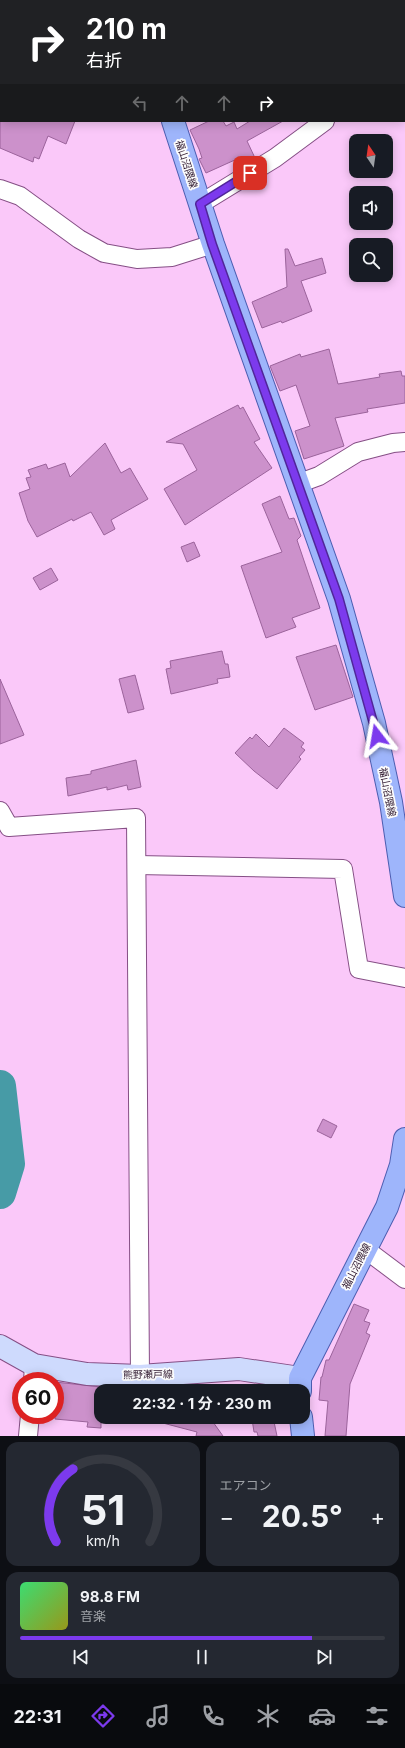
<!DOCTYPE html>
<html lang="ja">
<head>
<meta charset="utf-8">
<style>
  :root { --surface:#171b24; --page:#242831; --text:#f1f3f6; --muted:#9ea1a6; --line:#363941; --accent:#7c3aed }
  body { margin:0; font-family:Inter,"Noto Sans JP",sans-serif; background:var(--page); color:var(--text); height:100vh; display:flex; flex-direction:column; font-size:15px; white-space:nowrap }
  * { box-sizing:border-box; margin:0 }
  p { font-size:13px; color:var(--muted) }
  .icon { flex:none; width:22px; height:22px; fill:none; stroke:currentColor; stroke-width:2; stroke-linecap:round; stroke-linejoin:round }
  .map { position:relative; height:1436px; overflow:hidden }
  .details { display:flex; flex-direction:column; gap:6px; padding:6px; background:#0d0f14; flex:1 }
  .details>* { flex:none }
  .banner { position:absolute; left:0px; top:0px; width:405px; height:122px; box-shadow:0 2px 10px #0003; background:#202124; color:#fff; overflow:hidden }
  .needle { width:26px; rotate:347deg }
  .tools { position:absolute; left:349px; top:134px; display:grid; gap:8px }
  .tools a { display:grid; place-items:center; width:44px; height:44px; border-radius:8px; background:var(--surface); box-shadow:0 2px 10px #0003; font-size:20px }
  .speed { position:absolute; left:12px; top:1372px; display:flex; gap:8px; font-size:20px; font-weight:700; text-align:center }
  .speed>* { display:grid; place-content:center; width:52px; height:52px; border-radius:50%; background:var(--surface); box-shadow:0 2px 10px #0003; line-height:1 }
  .speed .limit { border:6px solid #d22; background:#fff; color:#111 }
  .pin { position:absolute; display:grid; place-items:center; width:34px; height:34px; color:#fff; margin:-17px; border-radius:8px; box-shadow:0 2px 6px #0006 }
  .me { position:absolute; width:44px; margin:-22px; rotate:346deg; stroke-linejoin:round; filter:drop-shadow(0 0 3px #0008) }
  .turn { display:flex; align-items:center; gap:14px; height:84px; padding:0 20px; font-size:18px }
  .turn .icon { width:52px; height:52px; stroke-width:2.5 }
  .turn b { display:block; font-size:28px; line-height:34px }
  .lanes { display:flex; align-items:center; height:38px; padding:0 20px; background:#0003; justify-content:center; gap:20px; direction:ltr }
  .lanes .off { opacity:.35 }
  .big { font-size:30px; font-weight:700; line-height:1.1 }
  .details .card { flex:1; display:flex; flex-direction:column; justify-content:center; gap:6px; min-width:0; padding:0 14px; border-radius:12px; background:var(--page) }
  .details .dial { align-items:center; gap:0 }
  .dial svg { height:104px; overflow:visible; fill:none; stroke:var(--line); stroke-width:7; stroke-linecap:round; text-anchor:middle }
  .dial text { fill:var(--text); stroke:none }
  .song { display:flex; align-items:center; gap:12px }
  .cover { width:48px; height:48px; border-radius:6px; background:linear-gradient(135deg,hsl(140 70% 55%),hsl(60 70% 35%)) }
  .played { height:4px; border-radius:2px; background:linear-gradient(90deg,var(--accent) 80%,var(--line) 80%) }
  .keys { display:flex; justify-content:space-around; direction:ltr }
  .heat { display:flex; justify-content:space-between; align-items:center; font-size:22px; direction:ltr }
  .details .tiles { flex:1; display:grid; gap:6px; grid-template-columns:1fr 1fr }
  .card:last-child { grid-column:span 2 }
  .trip { position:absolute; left:94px; top:1384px; width:216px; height:40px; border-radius:12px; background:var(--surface); box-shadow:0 2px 10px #0003; font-weight:700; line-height:40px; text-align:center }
  .tab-bar { display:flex; height:64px; justify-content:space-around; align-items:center; background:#090b0e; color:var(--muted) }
  .tab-bar .icon { width:28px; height:28px }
  .tab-bar .selected { color:var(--accent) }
  .tab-bar b { font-size:18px; color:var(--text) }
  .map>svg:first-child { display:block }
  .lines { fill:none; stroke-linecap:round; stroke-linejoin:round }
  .river { stroke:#479ba6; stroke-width:32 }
  .building { fill:#cc91cb; stroke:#9b639b }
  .street-casing { stroke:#854f85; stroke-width:20 }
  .secondary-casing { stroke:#854f85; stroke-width:24 }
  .primary-casing { stroke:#4d5eb1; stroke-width:24 }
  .street { stroke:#fff; stroke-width:18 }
  .secondary { stroke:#cedafd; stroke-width:22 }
  .primary { stroke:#9eb5fb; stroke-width:22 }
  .route-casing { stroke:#51269a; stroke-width:10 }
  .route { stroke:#7c3aed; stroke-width:7 }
  .labels { text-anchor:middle; stroke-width:3.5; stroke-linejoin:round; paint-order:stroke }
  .street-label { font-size:10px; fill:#2e172e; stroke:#fcfcfc }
</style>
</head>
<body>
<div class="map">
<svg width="405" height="1436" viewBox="0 0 405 1436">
  <rect width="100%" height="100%" fill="#fac8f9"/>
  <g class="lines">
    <path class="river" d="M 0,1086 L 9,1164 L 0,1193"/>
  </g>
  <g class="building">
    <path d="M 0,121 L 75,121 L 66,144 L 48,136 L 39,159 L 34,157 L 33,162 L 0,148 Z"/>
    <path d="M 209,121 L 223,121 L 226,126 L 234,122 L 237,129 L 250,121 L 283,121 L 247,141 L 255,158 L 240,167 L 237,159 L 206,173 L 199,159 L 202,158 L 199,149 L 190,130 Z"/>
    <path d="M 285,249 L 288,249 L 295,266 L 322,258 L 326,273 L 301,281 L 312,311 L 282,323 L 281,321 L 262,328 L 252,302 L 287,287 Z"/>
    <path d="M 329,349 L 338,384 L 380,377 L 379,374 L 401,371 L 402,376 L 405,376 L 405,403 L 367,409 L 368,412 L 335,418 L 344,446 L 304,459 L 295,431 L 310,426 L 296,385 L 280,391 L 270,366 L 300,354 L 301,357 Z"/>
    <path d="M 238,405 L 240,409 L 243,407 L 260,439 L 254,442 L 272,468 L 185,525 L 164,489 L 197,470 L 183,444 L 166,442 Z"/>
    <path d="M 105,443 L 121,473 L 130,468 L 148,499 L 111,520 L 115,529 L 104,535 L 91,512 L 73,521 L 72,519 L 37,537 L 28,521 L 19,493 L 30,489 L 26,478 L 31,477 L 28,470 L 46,464 L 48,469 L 65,463 L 70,477 Z"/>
    <path d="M 280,496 L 289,519 L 294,518 L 301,536 L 297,540 L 320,608 L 292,618 L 296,627 L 266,638 L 241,566 L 282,552 L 262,504 Z"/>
    <path d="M 194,542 L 200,556 L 187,562 L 181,547 Z"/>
    <path d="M 51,568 L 58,580 L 40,590 L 33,578 Z"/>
    <path d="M 336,645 L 353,697 L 315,710 L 296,657 Z"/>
    <path d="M 222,651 L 225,664 L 228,664 L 230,677 L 217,679 L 218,683 L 171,694 L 166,669 L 171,668 L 170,661 Z"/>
    <path d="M 135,675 L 144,709 L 128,713 L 119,679 Z"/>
    <path d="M 0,679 L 24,735 L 0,744 Z"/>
    <path d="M 284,728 L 304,743 L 301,747 L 305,750 L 299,757 L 301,759 L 277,789 L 254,771 L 235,753 L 250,737 L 252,739 L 256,734 L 269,747 Z"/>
    <path d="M 136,760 L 141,787 L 128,790 L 127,785 L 107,790 L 107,787 L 68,796 L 66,778 L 91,774 L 91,771 Z"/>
    <path d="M 323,1119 L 337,1126 L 331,1138 L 317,1131 Z"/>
    <path d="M 354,1304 L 369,1310 L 364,1321 L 370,1323 L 366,1333 L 370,1335 L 350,1384 L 346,1436 L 325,1436 L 328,1401 L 319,1400 L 321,1377 L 322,1377 L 326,1360 L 329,1360 Z"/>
    <path d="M 55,1382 L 101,1387 L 101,1428 L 87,1427 L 88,1422 L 55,1419 Z"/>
    <path d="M 160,1417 L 218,1417 L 213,1422 L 223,1436 L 196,1436 L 197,1432 L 159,1422 Z"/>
    <path d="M 249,1417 L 273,1417 L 277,1436 L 258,1436 L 257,1432 L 254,1432 L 252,1419 L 249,1420 Z"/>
  </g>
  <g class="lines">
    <g class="street-casing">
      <g id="street">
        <path d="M 162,1 L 162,0"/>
        <path d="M 404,74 L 405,73"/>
        <path d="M 0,189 L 20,196 L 79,239 L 104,253 L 137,259 L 172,257 L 213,244"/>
        <path d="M 200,204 L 275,158 L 325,121"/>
        <path d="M 297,484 L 319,476 L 358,452 L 393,443 L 405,442"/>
        <path d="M 0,811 L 9,827 L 136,818 L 140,1376"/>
        <path d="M 137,865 L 343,869 L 359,969 L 405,978"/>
        <path d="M 365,1249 L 405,1279"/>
        <path d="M 33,1381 L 34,1365"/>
        <path d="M 28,1436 L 30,1415"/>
      </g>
    </g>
    <g class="secondary-casing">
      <path id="secondary" d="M 0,1346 L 34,1365 L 87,1374 L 140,1376 L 239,1369 L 300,1378"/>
    </g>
    <g class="primary-casing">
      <g id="primary">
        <path d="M 144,0 L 144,1"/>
        <path d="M 173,121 L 213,244 L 339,599 L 374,723 L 391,802 L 405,896"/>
        <path d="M 300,1391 L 300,1378 L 387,1207 L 401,1165 L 405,1139"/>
        <path d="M 301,1417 L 303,1436"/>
      </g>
    </g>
    <use href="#street" class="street"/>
    <use href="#secondary" class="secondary"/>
    <use href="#primary" class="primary"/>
  </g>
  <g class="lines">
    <g class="route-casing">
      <path id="route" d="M 250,173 L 200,204 L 212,244 L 339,599 L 377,736"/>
    </g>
    <use href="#route" class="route"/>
  </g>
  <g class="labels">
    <g class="street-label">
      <text transform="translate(187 164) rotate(72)" y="4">福山沼隈線</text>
      <text transform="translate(388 792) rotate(79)" y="4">福山沼隈線</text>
      <text transform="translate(356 1266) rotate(-63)" y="4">福山沼隈線</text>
      <text transform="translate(148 1374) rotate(-1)" y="4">熊野瀬戸線</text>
    </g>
  </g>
</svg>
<div class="tools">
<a><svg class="needle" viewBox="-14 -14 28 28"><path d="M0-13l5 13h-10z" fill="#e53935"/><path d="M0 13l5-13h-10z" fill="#9ea1a6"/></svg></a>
<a><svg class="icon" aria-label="sound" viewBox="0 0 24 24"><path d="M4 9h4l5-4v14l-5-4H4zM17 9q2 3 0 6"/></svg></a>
<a><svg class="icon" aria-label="search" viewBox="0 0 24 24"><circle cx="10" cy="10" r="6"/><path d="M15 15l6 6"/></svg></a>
</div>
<div class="speed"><div class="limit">60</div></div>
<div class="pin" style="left:250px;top:173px;background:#d93025"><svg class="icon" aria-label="arrive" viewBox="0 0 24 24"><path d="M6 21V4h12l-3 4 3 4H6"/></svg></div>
<svg class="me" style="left:377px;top:736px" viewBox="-20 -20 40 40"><path d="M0-17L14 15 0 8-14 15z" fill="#7c3aed" stroke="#fff" stroke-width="4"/></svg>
<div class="trip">22:32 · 1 分 · 230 m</div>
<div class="banner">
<div class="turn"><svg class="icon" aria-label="right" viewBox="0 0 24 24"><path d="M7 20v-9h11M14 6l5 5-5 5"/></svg><div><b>210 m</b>右折</div></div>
<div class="lanes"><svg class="icon off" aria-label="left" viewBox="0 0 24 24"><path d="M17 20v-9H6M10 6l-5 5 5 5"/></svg><svg class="icon off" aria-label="ahead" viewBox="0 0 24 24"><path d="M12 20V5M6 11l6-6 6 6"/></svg><svg class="icon off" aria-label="ahead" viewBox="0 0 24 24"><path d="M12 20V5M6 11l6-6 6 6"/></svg><svg class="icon" aria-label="right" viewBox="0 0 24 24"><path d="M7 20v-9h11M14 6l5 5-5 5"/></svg></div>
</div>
</div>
<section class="details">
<div class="tiles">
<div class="card dial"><svg viewBox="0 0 100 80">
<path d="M14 69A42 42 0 1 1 86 69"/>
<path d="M14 69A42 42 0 0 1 27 13" stroke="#7c3aed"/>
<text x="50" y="56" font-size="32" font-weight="700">51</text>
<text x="50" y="72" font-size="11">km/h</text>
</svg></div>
<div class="card"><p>エアコン</p>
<div class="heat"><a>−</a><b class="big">20.5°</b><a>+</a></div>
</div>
<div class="card">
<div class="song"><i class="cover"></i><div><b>98.8 FM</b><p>音楽</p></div></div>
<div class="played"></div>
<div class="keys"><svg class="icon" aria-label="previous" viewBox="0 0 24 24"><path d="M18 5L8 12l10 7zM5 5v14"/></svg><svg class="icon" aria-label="pause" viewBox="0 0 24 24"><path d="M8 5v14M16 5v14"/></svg><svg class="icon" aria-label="next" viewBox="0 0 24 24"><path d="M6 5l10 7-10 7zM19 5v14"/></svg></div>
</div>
</div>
</section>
<nav class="tab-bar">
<b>22:31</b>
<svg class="icon selected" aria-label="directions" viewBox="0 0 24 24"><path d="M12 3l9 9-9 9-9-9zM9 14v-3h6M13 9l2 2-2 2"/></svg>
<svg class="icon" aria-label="music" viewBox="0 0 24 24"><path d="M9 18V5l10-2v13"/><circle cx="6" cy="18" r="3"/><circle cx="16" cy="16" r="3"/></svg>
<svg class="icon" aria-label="phone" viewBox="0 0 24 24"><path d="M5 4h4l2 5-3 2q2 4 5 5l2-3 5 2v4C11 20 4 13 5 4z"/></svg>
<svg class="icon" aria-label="climate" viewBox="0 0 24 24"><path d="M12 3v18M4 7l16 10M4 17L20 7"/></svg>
<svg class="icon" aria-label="car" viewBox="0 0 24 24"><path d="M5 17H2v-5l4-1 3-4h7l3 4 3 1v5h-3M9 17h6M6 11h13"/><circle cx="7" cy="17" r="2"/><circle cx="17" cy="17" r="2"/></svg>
<svg class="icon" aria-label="filters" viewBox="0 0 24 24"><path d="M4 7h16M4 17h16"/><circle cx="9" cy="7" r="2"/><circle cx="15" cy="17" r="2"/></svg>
</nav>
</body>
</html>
